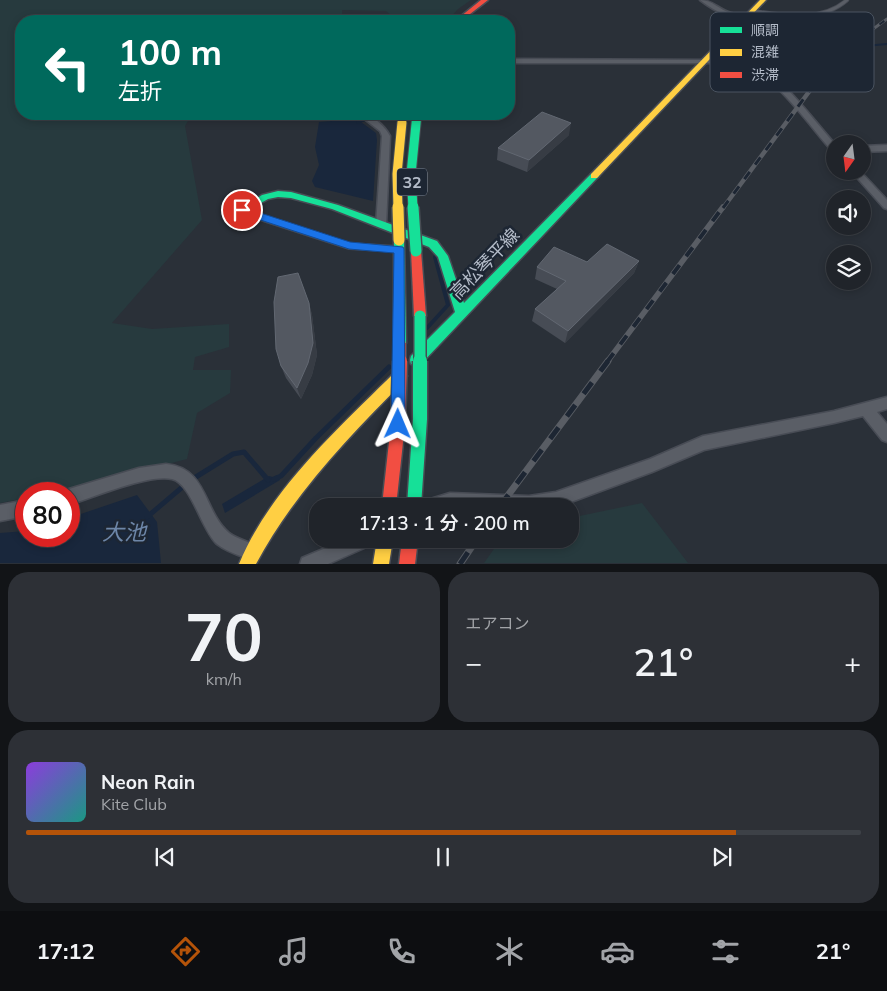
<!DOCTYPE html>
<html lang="ja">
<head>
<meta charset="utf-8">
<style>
  :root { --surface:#20242a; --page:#2d3036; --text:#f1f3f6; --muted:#a2a4a8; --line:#3d4147; --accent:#b45309 }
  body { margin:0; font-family:Mulish,"Noto Sans JP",sans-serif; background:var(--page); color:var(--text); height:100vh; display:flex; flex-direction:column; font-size:19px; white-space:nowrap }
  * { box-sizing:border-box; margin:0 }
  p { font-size:16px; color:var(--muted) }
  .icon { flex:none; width:28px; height:28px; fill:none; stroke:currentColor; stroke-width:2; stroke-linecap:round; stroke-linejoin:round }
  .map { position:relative; height:564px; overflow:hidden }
  .panel { display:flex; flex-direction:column; gap:8px; padding:8px; background:#121417; flex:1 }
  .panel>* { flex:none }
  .guide { position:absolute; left:15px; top:15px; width:500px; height:105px; border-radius:20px; box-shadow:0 2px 8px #0003,0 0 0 1px var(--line); background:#00695c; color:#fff; overflow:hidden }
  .needle { width:32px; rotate:194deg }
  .controls { position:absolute; left:826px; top:135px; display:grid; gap:10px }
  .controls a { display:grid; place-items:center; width:45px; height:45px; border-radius:50%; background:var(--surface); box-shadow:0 2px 8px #0003,0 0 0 1px var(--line); font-size:25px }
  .speed { position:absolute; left:15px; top:482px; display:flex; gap:10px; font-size:25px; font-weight:700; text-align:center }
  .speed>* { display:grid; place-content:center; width:65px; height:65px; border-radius:50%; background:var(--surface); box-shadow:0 2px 8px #0003,0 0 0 1px var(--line); line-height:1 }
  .speed .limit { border:8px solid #d22; background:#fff; color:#111 }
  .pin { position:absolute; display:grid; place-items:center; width:42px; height:42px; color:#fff; margin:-21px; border:2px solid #fff; border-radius:50%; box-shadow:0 1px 5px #0007 }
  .me { position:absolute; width:55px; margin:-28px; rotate:1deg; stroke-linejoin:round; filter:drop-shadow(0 0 4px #0008) }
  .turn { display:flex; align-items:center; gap:18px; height:105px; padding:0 20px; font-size:22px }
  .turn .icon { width:65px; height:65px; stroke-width:2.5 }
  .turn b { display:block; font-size:35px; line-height:42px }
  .big { font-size:38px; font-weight:600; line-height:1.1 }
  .panel .card { flex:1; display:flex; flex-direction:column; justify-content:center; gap:8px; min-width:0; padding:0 18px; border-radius:20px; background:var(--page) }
  .panel .dial { align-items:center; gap:0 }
  .dial b { font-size:65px; line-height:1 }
  .song { display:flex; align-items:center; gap:15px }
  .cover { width:60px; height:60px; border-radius:8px; background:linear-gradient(135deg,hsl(270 70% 55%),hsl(170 70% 35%)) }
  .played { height:5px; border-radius:2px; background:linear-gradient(90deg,var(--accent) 85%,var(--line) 85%) }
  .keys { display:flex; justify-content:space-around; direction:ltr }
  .heat { display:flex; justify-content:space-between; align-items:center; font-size:28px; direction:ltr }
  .panel .tiles { flex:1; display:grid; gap:8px; grid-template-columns:1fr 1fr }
  .card:last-child { grid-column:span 2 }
  .trip { position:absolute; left:309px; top:498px; width:270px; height:50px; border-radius:20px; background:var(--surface); box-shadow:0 2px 8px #0003,0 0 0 1px var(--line); font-weight:600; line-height:50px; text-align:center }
  .dock { display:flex; height:80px; justify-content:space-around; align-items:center; background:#0d0e11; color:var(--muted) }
  .dock .icon { width:35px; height:35px }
  .dock .current { color:var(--accent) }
  .dock b { font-size:22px; color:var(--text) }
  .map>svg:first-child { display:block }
  .green { fill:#273a3e }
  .water { fill:#19273c }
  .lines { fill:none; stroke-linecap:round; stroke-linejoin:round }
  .stream-far3 { stroke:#19273c; stroke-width:2 }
  .stream-far2 { stroke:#19273c; stroke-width:3 }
  .stream-far1 { stroke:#19273c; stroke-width:4 }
  .stream { stroke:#19273c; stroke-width:5 }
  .lane-far1-casing { stroke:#484c55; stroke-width:4.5 }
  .lane-casing { stroke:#484c55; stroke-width:8 }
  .street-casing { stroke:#484c55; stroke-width:3 }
  .fast-casing { stroke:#484c55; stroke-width:3 }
  .slow-casing { stroke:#484c55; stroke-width:3 }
  .jam-casing { stroke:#484c55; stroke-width:3 }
  .lane-far1 { stroke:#5a5e66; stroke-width:3 }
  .lane { stroke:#5a5e66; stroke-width:5.5 }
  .street { fill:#5a5e66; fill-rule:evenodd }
  .fast { fill:#16e098; fill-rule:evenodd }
  .slow { fill:#ffcf43; fill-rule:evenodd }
  .jam { fill:#f24e42; fill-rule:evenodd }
  .rail-far3-casing { stroke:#595d64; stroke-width:3 }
  .rail-far2-casing { stroke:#595d64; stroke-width:4.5 }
  .rail-far1-casing { stroke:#595d64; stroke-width:5.5 }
  .rail-casing { stroke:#595d64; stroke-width:7 }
  .rail-far3 { stroke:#1d2633; stroke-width:2; stroke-dasharray:6; stroke-linecap:butt }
  .rail-far2 { stroke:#1d2633; stroke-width:3; stroke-dasharray:9; stroke-linecap:butt }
  .rail-far1 { stroke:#1d2633; stroke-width:4; stroke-dasharray:11; stroke-linecap:butt }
  .rail { stroke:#1d2633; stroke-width:5; stroke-dasharray:14; stroke-linecap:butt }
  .fast-bridge-far2-casing { stroke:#474c53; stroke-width:11; stroke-linecap:butt }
  .fast-bridge-far1-casing { stroke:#474c53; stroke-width:14; stroke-linecap:butt }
  .fast-bridge-casing { stroke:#474c53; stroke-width:17; stroke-linecap:butt }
  .slow-bridge-far1-casing { stroke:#474c53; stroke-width:11; stroke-linecap:butt }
  .slow-bridge-casing { stroke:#474c53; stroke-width:14; stroke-linecap:butt }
  .jam-bridge-far1-casing { stroke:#474c53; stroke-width:14; stroke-linecap:butt }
  .jam-bridge-casing { stroke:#474c53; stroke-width:17; stroke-linecap:butt }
  .fast-bridge-far2 { stroke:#16e098; stroke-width:9 }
  .fast-bridge-far1 { stroke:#16e098; stroke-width:11 }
  .fast-bridge { stroke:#16e098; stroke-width:14 }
  .slow-bridge-far1 { stroke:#ffcf43; stroke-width:9 }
  .slow-bridge { stroke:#ffcf43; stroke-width:11 }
  .jam-bridge-far1 { stroke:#f24e42; stroke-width:11 }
  .jam-bridge { stroke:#f24e42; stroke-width:14 }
  .wall { fill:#474c55 }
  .shaded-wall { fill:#373c44 }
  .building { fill:#535861; stroke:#626872 }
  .route { fill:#1a73e8; stroke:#114b97 }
  .labels { text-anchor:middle; stroke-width:5; stroke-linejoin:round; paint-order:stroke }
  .shield { fill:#1d2633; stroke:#878f9c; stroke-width:1 }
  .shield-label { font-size:16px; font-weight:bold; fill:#b4bcc9 }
  .street-label { font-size:18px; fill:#b4bcc9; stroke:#1d2633 }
  .near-water-label { font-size:22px; font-style:italic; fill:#6d86a8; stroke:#1d2633 }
  .key { fill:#1d2633; stroke:#4a5360; stroke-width:1 }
  .key-label { font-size:14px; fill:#b4bcc9 }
</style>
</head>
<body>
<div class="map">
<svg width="887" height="564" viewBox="0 0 887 564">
  <rect width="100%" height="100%" fill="#2a3038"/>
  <g class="green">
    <path d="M 0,0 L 471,0 L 458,9 L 447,21 L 398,21 L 386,11 L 342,10 L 342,21 L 21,21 L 21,114 L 192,114 L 185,126 L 202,220 L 112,323 L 152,329 L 229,324 L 229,347 L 195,357 L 193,370 L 231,370 L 230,393 L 197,413 L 187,459 L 58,492 L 26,494 L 26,498 L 0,503 Z"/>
    <path d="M 642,503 L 688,563 L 484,563 L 501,539 L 570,539 L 570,518 Z"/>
  </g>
  <g class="water">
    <path d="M 357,119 L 376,133 L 377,140 L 373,201 L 315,187 L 312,181 L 319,165 L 315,147 L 319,122 Z"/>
    <path d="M 277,475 L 280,480 L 225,513 L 222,504 L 269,476 L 273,477 Z"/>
    <path d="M 137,495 L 157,522 L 161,563 L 0,563 L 0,533 L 26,531 L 26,536 L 69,536 L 69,518 Z"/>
  </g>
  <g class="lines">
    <g class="stream-far3">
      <path d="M 854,47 L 887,44"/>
      <path d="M 739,59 L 840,48"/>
      <path d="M 509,63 L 691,63"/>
    </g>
    <path class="stream-far2" d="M 358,122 L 382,114"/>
    <path class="stream-far1" d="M 427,328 L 448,305 L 435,257"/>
    <g class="stream">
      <path d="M 274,479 L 281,476 L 316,438 L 389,367"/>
      <path d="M 191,480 L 233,454 L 244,452 L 268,480"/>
      <path d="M 147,517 L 186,484"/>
    </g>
    <g class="lane-far1-casing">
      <path id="lane-far1" d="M 752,11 C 783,15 821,23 847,0"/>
    </g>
    <g class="lane-casing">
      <path id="lane" d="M 242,211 L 349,246 L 397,249"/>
    </g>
    <g class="street-casing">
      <g id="street">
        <path d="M 700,0 C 713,0 719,10 731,13 C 737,15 745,12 751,15 C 735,23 713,10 700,0 Z"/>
        <path d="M 473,17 L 485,20 L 486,21 L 471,20 L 470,19 Z"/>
        <path d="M 705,58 C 719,58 734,56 748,61 C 780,72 812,119 835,144 L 835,152 L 832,151 C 808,124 774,73 739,63 L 509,63 L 509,59 L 702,60 Z"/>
        <path d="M 358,114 C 371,113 384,125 390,136 L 386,225 L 381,228 L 376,225 L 382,136 L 380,131 Z"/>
        <path d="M 887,145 L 887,151 L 862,152 L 862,146 Z"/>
        <path d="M 851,171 L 860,171 L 887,200 L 887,209 L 884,208 Z"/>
        <path d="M 887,397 L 887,409 L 877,412 L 887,424 L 887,442 L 882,440 L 863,416 L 834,423 L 704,450 L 652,472 L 560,506 L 425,506 L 427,500 L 450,493 L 529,496 L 556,492 L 650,459 L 703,436 L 834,411 Z"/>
        <path d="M 166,464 C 208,468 203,511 229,533 C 237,539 249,542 258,546 L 260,552 L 258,558 L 252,560 C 241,556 227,552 217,544 C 202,531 191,483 172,479 C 148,474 94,497 69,505 L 69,494 L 63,494 L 69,489 L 139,468 Z"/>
        <path d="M 26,500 L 26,516 L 0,521 L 0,505 Z"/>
        <path d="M 347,539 L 373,539 L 371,545 L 328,564 L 300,564 L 302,558 Z"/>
      </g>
    </g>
    <g class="fast-casing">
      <g id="fast">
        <path d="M 594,173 L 599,176 L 597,178 L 421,364 L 416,365 L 411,364 L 410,360 L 411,356 L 455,312 L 438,257 L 429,247 L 332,209 L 291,198 L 278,197 L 268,199 L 242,214 L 237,211 L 262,195 L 278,191 L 291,192 L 338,205 L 437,241 L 448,256 L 464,303 L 591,174 Z"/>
        <path d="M 399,236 L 404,240 L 406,343 L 404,347 L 400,348 L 396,347 L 394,343 L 394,240 Z"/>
      </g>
    </g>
    <g class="slow-casing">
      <g id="slow">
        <path d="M 760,0 L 766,0 L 597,178 L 591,178 L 591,174 Z"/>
        <path d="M 400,370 L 405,372 L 407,376 L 405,380 C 349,437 294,493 256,564 L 239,564 C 270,489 339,428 395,372 Z"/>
        <path d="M 377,539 L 393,539 L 389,564 L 373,564 Z"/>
      </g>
    </g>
    <g class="jam-casing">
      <g id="jam">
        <path d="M 481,0 L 488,0 L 461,21 L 455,21 Z"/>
        <path d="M 416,247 L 421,251 L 426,316 L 424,319 L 416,319 L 414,316 L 411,251 Z"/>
        <path d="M 402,539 L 418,539 L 415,564 L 399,564 Z"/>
      </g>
    </g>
    <use href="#lane-far1" class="lane-far1"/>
    <use href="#lane" class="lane"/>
    <use href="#street" class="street"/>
    <use href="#fast" class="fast"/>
    <use href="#slow" class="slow"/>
    <use href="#jam" class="jam"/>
    <g class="rail-far3-casing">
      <path id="rail-far3" d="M 810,90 L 851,45 L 887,19"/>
    </g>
    <g class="rail-far2-casing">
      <path id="rail-far2" d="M 723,208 L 811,89"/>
    </g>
    <g class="rail-far1-casing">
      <path id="rail-far1" d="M 607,362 L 723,207"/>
    </g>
    <g class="rail-casing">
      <g id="rail">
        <path d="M 500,506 L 608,361"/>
        <path d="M 460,564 L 477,539"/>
      </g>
    </g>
    <use href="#rail-far3" class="rail-far3"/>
    <use href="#rail-far2" class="rail-far2"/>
    <use href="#rail-far1" class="rail-far1"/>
    <use href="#rail" class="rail"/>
    <g class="fast-bridge-far2-casing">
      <path id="fast-bridge-far2" d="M 413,208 L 411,174 L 417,114"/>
    </g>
    <g class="fast-bridge-far1-casing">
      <g id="fast-bridge-far1">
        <path d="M 413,207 L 416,251"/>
        <path d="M 420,316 L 420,362"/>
      </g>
    </g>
    <g class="fast-bridge-casing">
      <path id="fast-bridge" d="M 414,506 L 420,419 L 420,361"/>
    </g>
    <g class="slow-bridge-far1-casing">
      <path id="slow-bridge-far1" d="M 398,208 L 397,174 L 402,122"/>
    </g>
    <g class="slow-bridge-casing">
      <path id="slow-bridge" d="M 398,207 L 399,240"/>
    </g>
    <g class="jam-bridge-far1-casing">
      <path id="jam-bridge-far1" d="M 400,362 L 400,343"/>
    </g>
    <g class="jam-bridge-casing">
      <path id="jam-bridge" d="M 389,506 L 398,424 L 400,361"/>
    </g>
    <use href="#fast-bridge-far2" class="fast-bridge-far2"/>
    <use href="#fast-bridge-far1" class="fast-bridge-far1"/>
    <use href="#fast-bridge" class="fast-bridge"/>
    <use href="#slow-bridge-far1" class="slow-bridge-far1"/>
    <use href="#slow-bridge" class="slow-bridge"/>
    <use href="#jam-bridge-far1" class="jam-bridge-far1"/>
    <use href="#jam-bridge" class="jam-bridge"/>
  </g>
  <g class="wall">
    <path d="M 569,135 L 527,172 L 497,160 L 498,148 Z"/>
    <path d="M 639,261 L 634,273 L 565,343 L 532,321 L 535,309 L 557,289 L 535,279 L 537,267 L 587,262 Z"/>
    <path d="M 309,303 L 312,315 L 317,355 L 312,375 L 301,399 L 286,378 L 281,366 Z"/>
  </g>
  <g class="shaded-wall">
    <path d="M 571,123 L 569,135 L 527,172 L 529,160 Z"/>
    <path d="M 639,261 L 634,273 L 565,343 L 568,331 Z"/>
    <path d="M 309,303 L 312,315 L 317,355 L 312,375 L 301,399 L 297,388 Z"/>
  </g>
  <g class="building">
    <path d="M 542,112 L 571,123 L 529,160 L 498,148 Z"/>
    <path d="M 607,244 L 639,261 L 568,331 L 535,309 L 566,281 L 537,267 L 554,247 L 587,262 Z"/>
    <path d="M 298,273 L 309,303 L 313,343 L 308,363 L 297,388 L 281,366 L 276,349 L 274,302 L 278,277 Z"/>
  </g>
  <path class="route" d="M 242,207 L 350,242 L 403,247 L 404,249 L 405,424 L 403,428 L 398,430 L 393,428 L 391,424 L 394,253 L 349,249 L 239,213 L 239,208 Z"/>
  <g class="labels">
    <rect class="shield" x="397" y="168.5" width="30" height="27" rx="4"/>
    <g class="shield-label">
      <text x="412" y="188">32</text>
    </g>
    <g class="street-label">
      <text transform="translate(485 264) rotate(-46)" y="6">高松琴平線</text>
    </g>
    <g class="near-water-label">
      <text x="124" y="540">大池</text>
    </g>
  </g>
  <rect x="710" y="12" width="164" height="80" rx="8" class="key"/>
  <rect x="720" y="27" width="22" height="6" fill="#16e098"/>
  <rect x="720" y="49" width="22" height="7" fill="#ffcf43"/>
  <rect x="720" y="72" width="22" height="6" fill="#f24e42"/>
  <g class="key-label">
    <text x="751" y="35">順調</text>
    <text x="751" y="57">混雑</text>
    <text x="751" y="80">渋滞</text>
  </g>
</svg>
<div class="controls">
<a><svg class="needle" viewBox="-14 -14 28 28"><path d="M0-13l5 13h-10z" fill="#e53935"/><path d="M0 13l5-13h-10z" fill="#a2a4a8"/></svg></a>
<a><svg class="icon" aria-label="sound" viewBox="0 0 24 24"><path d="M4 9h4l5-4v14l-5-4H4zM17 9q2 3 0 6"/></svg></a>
<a><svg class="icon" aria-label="layers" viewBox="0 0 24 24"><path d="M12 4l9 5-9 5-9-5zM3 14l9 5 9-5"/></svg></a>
</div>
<div class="speed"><div class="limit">80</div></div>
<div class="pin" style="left:242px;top:210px;background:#d93025"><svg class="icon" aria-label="arrive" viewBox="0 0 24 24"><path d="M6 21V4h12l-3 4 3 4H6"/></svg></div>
<svg class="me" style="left:398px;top:424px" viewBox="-20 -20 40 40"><path d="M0-17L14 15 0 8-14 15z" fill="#1a73e8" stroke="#fff" stroke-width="4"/></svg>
<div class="trip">17:13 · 1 分 · 200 m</div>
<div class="guide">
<div class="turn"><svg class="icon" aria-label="left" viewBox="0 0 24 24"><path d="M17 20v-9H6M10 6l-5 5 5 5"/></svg><div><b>100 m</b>左折</div></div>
</div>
</div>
<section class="panel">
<div class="tiles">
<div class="card dial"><b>70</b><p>km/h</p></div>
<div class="card"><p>エアコン</p>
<div class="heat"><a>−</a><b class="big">21°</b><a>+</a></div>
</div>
<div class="card">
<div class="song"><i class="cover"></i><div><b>Neon Rain</b><p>Kite Club</p></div></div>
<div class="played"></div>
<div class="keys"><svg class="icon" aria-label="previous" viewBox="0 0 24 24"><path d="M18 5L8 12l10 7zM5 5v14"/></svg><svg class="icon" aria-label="pause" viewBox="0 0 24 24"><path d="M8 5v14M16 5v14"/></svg><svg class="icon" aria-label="next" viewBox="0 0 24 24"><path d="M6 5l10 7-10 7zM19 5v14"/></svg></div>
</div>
</div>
</section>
<nav class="dock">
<b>17:12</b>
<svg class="icon current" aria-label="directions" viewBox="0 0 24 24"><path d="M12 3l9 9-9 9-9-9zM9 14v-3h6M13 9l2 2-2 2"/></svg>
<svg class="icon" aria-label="music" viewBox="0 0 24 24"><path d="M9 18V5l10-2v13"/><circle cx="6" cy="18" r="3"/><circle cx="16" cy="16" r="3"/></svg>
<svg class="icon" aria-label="phone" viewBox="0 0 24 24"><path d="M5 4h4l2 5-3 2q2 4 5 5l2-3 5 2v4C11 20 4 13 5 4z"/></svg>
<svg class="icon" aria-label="climate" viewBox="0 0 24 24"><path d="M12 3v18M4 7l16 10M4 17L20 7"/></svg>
<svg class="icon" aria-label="car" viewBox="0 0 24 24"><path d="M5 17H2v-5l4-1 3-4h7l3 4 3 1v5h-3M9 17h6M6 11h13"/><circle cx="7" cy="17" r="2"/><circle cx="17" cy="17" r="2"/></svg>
<svg class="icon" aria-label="filters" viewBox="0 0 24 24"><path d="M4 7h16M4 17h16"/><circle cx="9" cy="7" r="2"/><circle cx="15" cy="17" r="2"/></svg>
<b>21°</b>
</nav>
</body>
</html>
